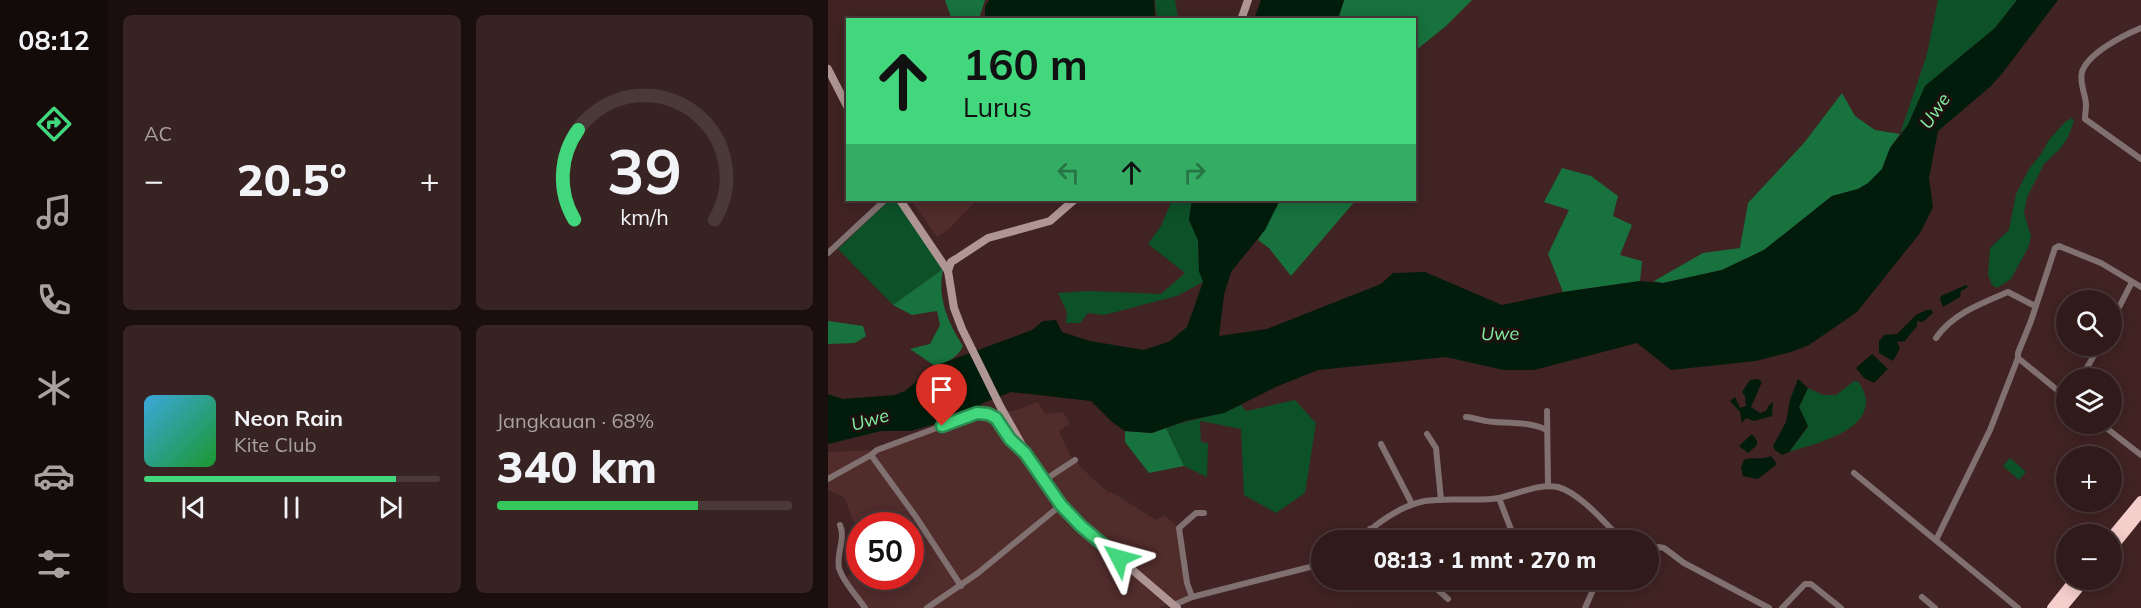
<!DOCTYPE html>
<html lang="id">
<head>
<meta charset="utf-8">
<style>
  :root { --surface:#301a1a; --page:#382323; --text:#f1f3f6; --muted:#a8a1a2; --line:#4b3839; --accent:#42d77c }
  body { margin:0; font-family:Mulish,sans-serif; background:var(--page); color:var(--text); height:100vh; display:flex; flex-direction:column; font-size:22px; white-space:nowrap }
  * { box-sizing:border-box; margin:0 }
  p { font-size:20px; color:var(--muted) }
  .icon { flex:none; width:33px; height:33px; fill:none; stroke:currentColor; stroke-width:2; stroke-linecap:round; stroke-linejoin:round }
  .map { position:relative; flex:1; overflow:hidden }
  .details { display:flex; flex-direction:column; gap:15px; padding:15px; background:#1a0e0e; width:720px }
  .details>* { flex:none }
  .hud { position:absolute; left:18px; top:18px; width:570px; height:183px; border-radius:0px; box-shadow:0 3px 15px #0003,0 0 0 2px var(--line); background:#42d77c; color:#111; overflow:hidden }
  .buttons { position:absolute; left:1228px; top:290px; display:grid; gap:12px }
  .buttons a { display:grid; place-items:center; width:66px; height:66px; border-radius:50%; background:var(--surface); box-shadow:0 3px 15px #0003,0 0 0 2px var(--line); font-size:30px }
  .speed { position:absolute; left:18px; top:512px; display:flex; gap:12px; font-size:30px; font-weight:700; text-align:center }
  .speed>* { display:grid; place-content:center; width:78px; height:78px; border-radius:50%; background:var(--surface); box-shadow:0 3px 15px #0003,0 0 0 2px var(--line); line-height:1 }
  .speed .limit { border:9px solid #d22; background:#fff; color:#111 }
  .pin { position:absolute; display:grid; place-items:center; width:51px; height:51px; color:#fff; margin:-62px -26px; border-radius:50% 50% 50% 0; rotate:-45deg; box-shadow:0 0 6px #0007 }
  .pin .icon { rotate:45deg }
  .me { position:absolute; width:66px; margin:-33px; rotate:309deg; stroke-linejoin:round; filter:drop-shadow(0 0 4px #0008) }
  .turn { display:flex; align-items:center; gap:21px; height:126px; padding:0 18px; font-size:27px }
  .turn .icon { width:78px; height:78px; stroke-width:2.5 }
  .turn b { display:block; font-size:42px; line-height:51px }
  .lanes { display:flex; align-items:center; height:57px; padding:0 18px; background:#0003; justify-content:center; gap:30px; direction:ltr }
  .lanes .off { opacity:.35 }
  .big { font-size:45px; font-weight:800; line-height:1.1 }
  .details .widget { flex:1; display:flex; flex-direction:column; justify-content:center; gap:9px; min-width:0; padding:0 21px; border-radius:9px; background:var(--page) }
  .details .dial { align-items:center; gap:0 }
  .dial svg { height:156px; overflow:visible; fill:none; stroke:var(--line); stroke-width:7; stroke-linecap:round; text-anchor:middle }
  .dial text { fill:var(--text); stroke:none }
  .song { display:flex; align-items:center; gap:18px }
  .cover { width:72px; height:72px; border-radius:9px; background:linear-gradient(135deg,hsl(200 70% 55%),hsl(130 70% 35%)) }
  .played { height:6px; border-radius:3px; background:linear-gradient(90deg,var(--accent) 85%,var(--line) 85%) }
  .keys { display:flex; justify-content:space-around; direction:ltr }
  .heat { display:flex; justify-content:space-between; align-items:center; font-size:33px; direction:ltr }
  .charge { height:9px; border-radius:4px; background:linear-gradient(90deg,#34c759 68%,var(--line) 0) }
  .details .tiles { flex:1; display:grid; gap:15px; grid-template-columns:repeat(2,1fr) }
  .trip { position:absolute; left:483px; top:530px; width:348px; height:60px; border-radius:30px; background:var(--surface); box-shadow:0 3px 15px #0003,0 0 0 2px var(--line); font-weight:800; line-height:60px; text-align:center }
  main { display:flex; flex:1; min-height:0 }
  .tab-bar { display:flex; flex-direction:column; width:108px; justify-content:space-around; align-items:center; background:#130a0a; color:var(--muted) }
  .tab-bar .icon { width:42px; height:42px }
  .tab-bar .selected { color:var(--accent) }
  .tab-bar b { font-size:27px; color:var(--text) }
  .map>svg:first-child { display:block }
  .built { fill:#502c2b }
  .green { fill:#0d5129 }
  .forest { fill:#17723d }
  .water { fill:#021c0b }
  .lines { fill:none; stroke-linecap:round; stroke-linejoin:round }
  .street { stroke:#80706f; stroke-width:6 }
  .secondary { stroke:#af9694; stroke-width:8 }
  .highway { stroke:#f5cecc; stroke-width:10 }
  .route-casing { stroke:#2b8c51; stroke-width:15 }
  .route { stroke:#42d77c; stroke-width:10 }
  .labels { text-anchor:middle; stroke-width:6; stroke-linejoin:round; paint-order:stroke }
  .water-label { font-size:18px; font-style:italic; fill:#82f1a4; stroke:#1e1110 }
</style>
</head>
<body>
<main>
<nav class="tab-bar">
<b>08:12</b>
<svg class="icon selected" aria-label="directions" viewBox="0 0 24 24"><path d="M12 3l9 9-9 9-9-9zM9 14v-3h6M13 9l2 2-2 2"/></svg>
<svg class="icon" aria-label="music" viewBox="0 0 24 24"><path d="M9 18V5l10-2v13"/><circle cx="6" cy="18" r="3"/><circle cx="16" cy="16" r="3"/></svg>
<svg class="icon" aria-label="phone" viewBox="0 0 24 24"><path d="M5 4h4l2 5-3 2q2 4 5 5l2-3 5 2v4C11 20 4 13 5 4z"/></svg>
<svg class="icon" aria-label="climate" viewBox="0 0 24 24"><path d="M12 3v18M4 7l16 10M4 17L20 7"/></svg>
<svg class="icon" aria-label="car" viewBox="0 0 24 24"><path d="M5 17H2v-5l4-1 3-4h7l3 4 3 1v5h-3M9 17h6M6 11h13"/><circle cx="7" cy="17" r="2"/><circle cx="17" cy="17" r="2"/></svg>
<svg class="icon" aria-label="filters" viewBox="0 0 24 24"><path d="M4 7h16M4 17h16"/><circle cx="9" cy="7" r="2"/><circle cx="15" cy="17" r="2"/></svg>
</nav>
<section class="details">
<div class="tiles">
<div class="widget"><p>AC</p>
<div class="heat"><a>−</a><b class="big">20.5°</b><a>+</a></div>
</div>
<div class="widget dial"><svg viewBox="0 0 100 80">
<path d="M14 69A42 42 0 1 1 86 69"/>
<path d="M14 69A42 42 0 0 1 16 23" stroke="#42d77c"/>
<text x="50" y="56" font-size="32" font-weight="700">39</text>
<text x="50" y="72" font-size="11">km/h</text>
</svg></div>
<div class="widget">
<div class="song"><i class="cover"></i><div><b>Neon Rain</b><p>Kite Club</p></div></div>
<div class="played"></div>
<div class="keys"><svg class="icon" aria-label="previous" viewBox="0 0 24 24"><path d="M18 5L8 12l10 7zM5 5v14"/></svg><svg class="icon" aria-label="pause" viewBox="0 0 24 24"><path d="M8 5v14M16 5v14"/></svg><svg class="icon" aria-label="next" viewBox="0 0 24 24"><path d="M6 5l10 7-10 7zM19 5v14"/></svg></div>
</div>
<div class="widget"><p>Jangkauan · 68%</p><b class="big">340 km</b><div class="charge"></div></div>
</div>
</section>
<div class="map">
<svg width="1313" height="608" viewBox="0 0 1313 608">
  <rect width="100%" height="100%" fill="#402322"/>
  <g class="built">
    <path d="M 83,200 L 149,200 L 121,229 L 109,237 Z"/>
    <path d="M 210,402 L 217,414 L 235,412 L 242,424 L 231,431 L 242,455 L 259,473 L 281,493 L 282,491 L 328,520 L 336,515 L 350,527 L 361,598 L 329,608 L 39,608 L 17,578 L 28,569 L 20,540 L 31,527 L 32,576 L 82,576 L 82,525 L 33,525 L 34,523 L 25,522 L 17,498 L 0,490 L 0,452 L 43,450 L 155,411 L 186,411 Z"/>
  </g>
  <g class="green">
    <path d="M 327,0 L 347,0 L 350,19 L 329,19 Z"/>
    <path d="M 1110,0 L 1189,0 L 1167,28 L 1097,86 L 1080,125 L 1072,134 L 1099,54 Z"/>
    <path d="M 1244,118 L 1246,121 L 1240,137 L 1232,149 L 1216,164 L 1199,197 L 1196,213 L 1203,236 L 1200,248 L 1183,279 L 1169,288 L 1164,285 L 1160,275 L 1162,248 L 1181,230 L 1188,194 L 1201,169 L 1213,154 L 1221,140 L 1237,122 Z"/>
    <path d="M 61,200 L 70,200 L 115,269 L 65,305 L 10,249 Z"/>
    <path d="M 344,200 L 364,200 L 361,220 L 370,240 L 371,271 L 375,282 L 349,296 L 276,315 L 260,313 L 252,323 L 238,323 L 239,312 L 230,293 L 260,291 L 333,294 L 357,273 L 320,244 L 333,226 Z"/>
    <path d="M 1026,381 L 1031,382 C 1033,386 1036,391 1037,395 C 1046,431 986,444 961,452 L 980,427 L 971,407 L 980,388 L 995,395 L 1008,395 Z"/>
    <path d="M 467,400 L 488,423 L 477,493 L 448,513 L 416,495 L 413,429 L 372,421 L 373,442 L 380,443 L 379,477 L 356,466 L 338,428 C 363,418 390,417 413,405 L 418,411 Z"/>
    <path d="M 1182,458 L 1198,472 L 1191,480 L 1175,466 Z"/>
  </g>
  <g class="forest">
    <path d="M 117,0 L 157,0 L 151,19 L 124,20 Z"/>
    <path d="M 516,0 L 644,0 L 618,26 L 587,51 L 586,20 L 510,19 Z"/>
    <path d="M 1014,93 L 1027,116 L 1047,130 L 1072,134 L 1062,148 L 1054,169 L 1040,184 L 1030,189 L 1004,196 L 936,250 L 894,270 L 835,283 L 826,281 L 875,253 L 912,248 L 920,203 L 976,143 Z"/>
    <path d="M 734,168 L 763,176 L 790,196 L 785,216 L 804,225 L 792,255 L 814,261 L 812,281 L 735,292 L 720,254 L 741,210 L 716,202 Z"/>
    <path d="M 452,200 L 528,200 L 463,276 L 441,248 L 430,240 Z"/>
    <path d="M 115,269 C 109,298 120,322 135,346 C 129,358 120,362 107,366 L 82,349 L 102,344 L 112,325 L 109,311 L 84,315 L 65,305 Z"/>
    <path d="M 0,321 L 35,326 L 38,336 L 27,343 L 0,344 Z"/>
    <path d="M 338,428 L 356,466 L 321,473 L 297,442 L 297,431 L 324,433 Z"/>
  </g>
  <g class="water">
    <path d="M 161,0 L 326,0 L 327,17 L 325,20 L 157,19 L 157,7 Z"/>
    <path d="M 433,0 L 516,0 L 510,19 L 426,19 Z"/>
    <path d="M 1189,0 L 1230,0 L 1176,71 L 1163,86 L 1110,131 L 1101,178 L 1105,207 L 1092,233 L 1029,312 L 981,345 L 963,352 L 928,361 L 843,370 L 809,343 L 706,370 L 676,370 L 618,357 L 490,370 L 450,386 L 396,413 L 357,421 L 324,433 L 297,431 L 284,422 L 263,401 L 183,392 L 155,403 L 148,409 L 130,417 L 83,431 L 53,431 L 0,444 L 0,394 L 15,399 L 67,395 L 77,391 L 107,366 L 204,330 L 215,321 L 228,320 L 234,332 L 262,341 L 316,350 L 342,341 L 359,327 L 375,282 L 371,271 L 370,240 L 361,220 L 364,200 L 452,200 L 437,230 L 403,272 L 396,295 L 391,336 L 439,329 L 553,284 L 565,273 L 597,272 L 674,305 L 735,292 L 812,281 L 835,283 L 894,270 L 936,250 L 1004,196 L 1030,189 L 1040,183 L 1054,169 L 1062,148 L 1080,125 L 1097,86 L 1167,28 Z"/>
    <path d="M 1138,285 L 1140,287 L 1133,291 L 1132,297 L 1115,307 L 1112,299 L 1113,296 Z"/>
    <path d="M 1098,310 L 1104,310 L 1105,313 L 1095,322 L 1089,321 L 1089,326 L 1077,341 L 1069,342 L 1072,348 L 1065,361 L 1051,353 L 1051,341 L 1056,335 L 1069,334 L 1088,315 Z"/>
    <path d="M 1044,354 L 1060,369 L 1046,383 L 1036,378 L 1028,368 Z"/>
    <path d="M 930,379 L 934,382 L 923,407 L 932,413 L 938,411 L 941,405 L 945,402 L 944,416 L 926,421 L 918,418 L 914,423 L 912,412 L 902,401 L 907,397 L 912,408 L 918,406 L 917,396 L 914,392 L 922,380 Z"/>
    <path d="M 970,379 L 980,388 L 971,407 L 980,426 L 961,452 L 954,455 L 947,450 L 945,446 L 958,422 L 962,400 Z"/>
    <path d="M 924,434 L 929,441 L 929,445 L 920,453 L 911,446 Z"/>
    <path d="M 943,456 L 949,464 L 930,479 L 915,476 L 913,468 L 916,460 C 926,456 931,461 943,456 Z"/>
  </g>
  <g class="lines">
    <g class="street">
      <path d="M 1313,28 C 1296,35 1260,53 1254,72 C 1251,83 1258,95 1258,105 C 1258,110 1257,114 1257,119 L 1313,159"/>
      <path d="M 0,253 L 57,200"/>
      <path d="M 1284,321 L 1304,282"/>
      <path d="M 1108,338 C 1124,314 1154,303 1180,292 L 1207,306"/>
      <path d="M 1190,358 L 1239,398"/>
      <path d="M 1253,378 L 1272,345"/>
      <path d="M 719,411 L 720,486"/>
      <path d="M 638,417 C 648,418 657,422 667,422 C 683,423 703,422 719,430"/>
      <path d="M 1272,423 L 1313,455"/>
      <path d="M 599,434 L 608,448 L 613,500"/>
      <path d="M 553,444 L 584,504"/>
      <path d="M 43,455 L 49,450 L 149,413 C 177,414 175,440 197,453"/>
      <path d="M 1026,473 L 1190,608"/>
      <path d="M 0,479 L 43,455 L 88,517 L 133,586"/>
      <path d="M 215,481 L 247,460"/>
      <path d="M 671,498 L 687,540"/>
      <path d="M 12,525 C 18,538 8,554 11,568 C 15,582 29,596 37,608"/>
      <path d="M 542,529 L 554,540"/>
      <path d="M 530,540 C 548,524 573,505 597,501 C 621,497 647,502 671,498 C 690,494 711,483 730,487 C 752,493 778,524 794,540"/>
      <path d="M 1108,540 L 1162,430 L 1190,358 L 1190,353 L 1203,321 L 1227,248 L 1231,246 L 1273,263 L 1313,287"/>
      <path d="M 820,551 L 830,547 L 836,548 L 856,563 L 941,608"/>
      <path d="M 598,579 L 620,599"/>
      <path d="M 364,597 L 359,583 L 351,528 L 368,513 L 376,513"/>
      <path d="M 1094,597 L 1107,608"/>
      <path d="M 346,605 L 364,597 L 494,564"/>
      <path d="M 99,608 L 150,573 L 233,505"/>
      <path d="M 757,608 L 765,590 L 780,579"/>
      <path d="M 954,608 L 977,584 L 983,584 L 1013,608"/>
    </g>
    <g class="secondary">
      <path d="M 413,20 L 420,0"/>
      <path d="M 0,69 L 20,108"/>
      <path d="M 72,200 L 120,271 L 126,308 L 134,329 L 172,406 L 211,475 L 233,505 L 253,526 L 349,608"/>
      <path d="M 120,271 L 123,262 L 128,259 L 160,238 L 222,221 L 246,200"/>
    </g>
    <g class="highway">
      <path d="M 1284,536 L 1313,501"/>
      <path d="M 1284,548 L 1313,512"/>
      <path d="M 1224,608 L 1247,579"/>
      <path d="M 1234,608 L 1258,579"/>
    </g>
  </g>
  <g class="lines">
    <g class="route-casing">
      <path id="route" d="M 114,426 L 149,413 L 160,414 L 168,418 L 182,439 L 197,453 L 233,505 L 253,526 L 291,558"/>
    </g>
    <use href="#route" class="route"/>
  </g>
  <g class="labels">
    <g class="water-label">
      <text transform="translate(1107 111) rotate(-55)" y="6">Uwe</text>
      <text transform="translate(672 334) rotate(-1)" y="6">Uwe</text>
      <text transform="translate(42 420) rotate(-16)" y="6">Uwe</text>
    </g>
  </g>
</svg>
<div class="buttons">
<a><svg class="icon" aria-label="search" viewBox="0 0 24 24"><circle cx="10" cy="10" r="6"/><path d="M15 15l6 6"/></svg></a>
<a><svg class="icon" aria-label="layers" viewBox="0 0 24 24"><path d="M12 4l9 5-9 5-9-5zM3 14l9 5 9-5"/></svg></a>
<a>+</a>
<a>−</a>
</div>
<div class="speed"><div class="limit">50</div></div>
<div class="pin" style="left:114px;top:426px;background:#d93025"><svg class="icon" aria-label="arrive" viewBox="0 0 24 24"><path d="M6 21V4h12l-3 4 3 4H6"/></svg></div>
<svg class="me" style="left:291px;top:558px" viewBox="-20 -20 40 40"><path d="M0-17L14 15 0 8-14 15z" fill="#42d77c" stroke="#fff" stroke-width="4"/></svg>
<div class="trip">08:13 · 1 mnt · 270 m</div>
<div class="hud">
<div class="turn"><svg class="icon" aria-label="ahead" viewBox="0 0 24 24"><path d="M12 20V5M6 11l6-6 6 6"/></svg><div><b>160 m</b>Lurus</div></div>
<div class="lanes"><svg class="icon off" aria-label="left" viewBox="0 0 24 24"><path d="M17 20v-9H6M10 6l-5 5 5 5"/></svg><svg class="icon" aria-label="ahead" viewBox="0 0 24 24"><path d="M12 20V5M6 11l6-6 6 6"/></svg><svg class="icon off" aria-label="right" viewBox="0 0 24 24"><path d="M7 20v-9h11M14 6l5 5-5 5"/></svg></div>
</div>
</div>
</main>
</body>
</html>
